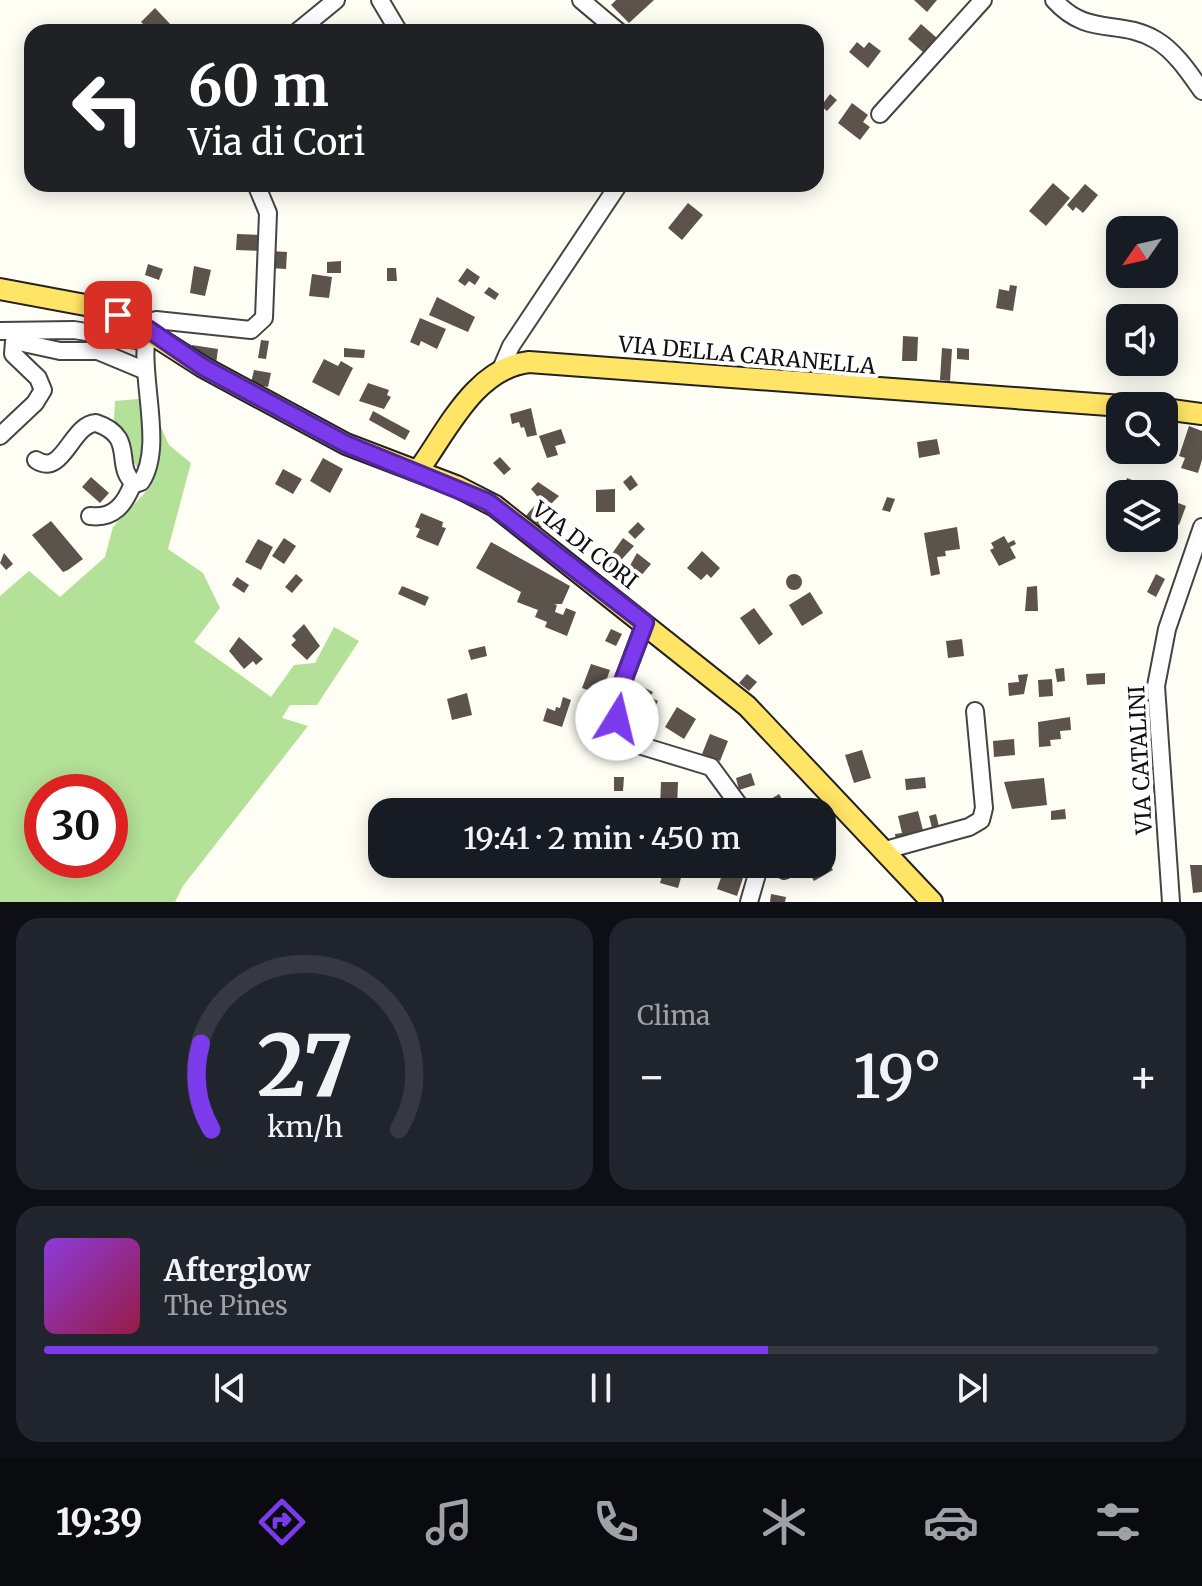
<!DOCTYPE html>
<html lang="it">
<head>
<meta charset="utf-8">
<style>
  :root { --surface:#171b24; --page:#20242c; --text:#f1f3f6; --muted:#9ea1a6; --line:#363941; --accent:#7c3aed }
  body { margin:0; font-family:Merriweather,serif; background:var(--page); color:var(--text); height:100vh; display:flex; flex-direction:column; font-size:30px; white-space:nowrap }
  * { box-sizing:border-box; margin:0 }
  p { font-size:26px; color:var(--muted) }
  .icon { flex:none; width:44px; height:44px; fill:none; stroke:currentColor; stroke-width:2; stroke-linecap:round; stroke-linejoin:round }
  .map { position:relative; height:902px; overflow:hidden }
  .panel { display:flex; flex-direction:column; gap:16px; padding:16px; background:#0d0f14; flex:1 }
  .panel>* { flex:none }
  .guide { position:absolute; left:24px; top:24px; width:800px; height:168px; border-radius:24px; box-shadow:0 4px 20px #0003; background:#202124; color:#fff; overflow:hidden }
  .needle { width:52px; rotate:236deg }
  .fabs { position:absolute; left:1106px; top:216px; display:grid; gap:16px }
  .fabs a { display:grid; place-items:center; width:72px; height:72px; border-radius:16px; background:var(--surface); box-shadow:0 4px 20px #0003; font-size:40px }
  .speed { position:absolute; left:24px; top:774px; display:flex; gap:16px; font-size:40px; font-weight:700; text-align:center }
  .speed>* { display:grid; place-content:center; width:104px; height:104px; border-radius:50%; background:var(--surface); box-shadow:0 4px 20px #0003; line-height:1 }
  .speed .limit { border:12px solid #d22; background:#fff; color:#111 }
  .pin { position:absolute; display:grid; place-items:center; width:68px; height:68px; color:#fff; margin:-34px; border-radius:16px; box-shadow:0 4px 12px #0006 }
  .me { position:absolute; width:88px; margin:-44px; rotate:9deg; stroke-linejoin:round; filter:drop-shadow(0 0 6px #0008) }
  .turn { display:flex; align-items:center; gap:28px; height:168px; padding:0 32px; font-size:36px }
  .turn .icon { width:104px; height:104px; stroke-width:2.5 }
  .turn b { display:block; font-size:56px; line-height:68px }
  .big { font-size:60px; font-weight:600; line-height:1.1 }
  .panel .tile { flex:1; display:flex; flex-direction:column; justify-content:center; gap:12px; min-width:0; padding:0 28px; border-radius:24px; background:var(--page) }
  .panel .dial { align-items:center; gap:0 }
  .dial svg { height:208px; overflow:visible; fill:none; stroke:var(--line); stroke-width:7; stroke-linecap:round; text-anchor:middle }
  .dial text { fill:var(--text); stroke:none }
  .song { display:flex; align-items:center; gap:24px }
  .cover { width:96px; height:96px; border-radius:12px; background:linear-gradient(135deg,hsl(270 70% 55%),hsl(340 70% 35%)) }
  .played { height:8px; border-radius:4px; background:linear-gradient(90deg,var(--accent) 65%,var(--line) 65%) }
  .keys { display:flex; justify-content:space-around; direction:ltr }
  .heat { display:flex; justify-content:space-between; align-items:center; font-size:44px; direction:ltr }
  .panel .tiles { flex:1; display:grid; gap:16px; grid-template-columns:1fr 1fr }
  .tile:last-child { grid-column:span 2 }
  .trip { position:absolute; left:368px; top:798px; width:468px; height:80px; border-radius:24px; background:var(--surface); box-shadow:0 4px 20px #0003; font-weight:600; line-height:80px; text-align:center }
  .tab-bar { display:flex; height:128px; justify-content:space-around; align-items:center; background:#090b0e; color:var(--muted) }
  .tab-bar .icon { width:56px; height:56px }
  .tab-bar .current { color:var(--accent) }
  .tab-bar b { font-size:36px; color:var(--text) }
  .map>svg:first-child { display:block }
  .forest { fill:#b3e197; fill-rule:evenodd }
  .building { fill:#5b534c }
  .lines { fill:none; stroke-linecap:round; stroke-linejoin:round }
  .minor-casing { stroke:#444; stroke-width:20 }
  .major-casing { stroke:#222; stroke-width:24 }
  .minor { stroke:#fff; stroke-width:16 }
  .major { stroke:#ffe465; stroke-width:20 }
  .route-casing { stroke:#51269a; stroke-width:20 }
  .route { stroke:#7c3aed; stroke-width:14 }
  .labels { text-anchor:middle; stroke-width:8; stroke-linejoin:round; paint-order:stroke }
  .street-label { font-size:22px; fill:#111; stroke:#fff }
</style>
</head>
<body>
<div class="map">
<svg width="1202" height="902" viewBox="0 0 1202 902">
  <rect width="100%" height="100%" fill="#fffef5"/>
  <path class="forest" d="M 148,398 L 169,445 L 191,463 L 168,549 L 203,573 L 220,608 L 194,642 L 271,697 L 294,665 L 315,663 L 334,627 L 359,641 L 317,705 L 290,705 L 282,718 L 308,726 L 183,886 L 175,902 L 0,902 L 0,596 L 29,571 L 60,597 L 105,557 L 113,527 L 151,486 L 113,434 L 115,401 ZM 42,792 L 110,792 L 110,860 L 42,860 Z"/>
  <g class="building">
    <path d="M 616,0 L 654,0 L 629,23 L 611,5 Z"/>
    <path d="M 914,0 L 937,0 L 927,12 Z"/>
    <path d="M 155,8 L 171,25 L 164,32 L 151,32 L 141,22 Z"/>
    <path d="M 921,24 L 937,38 L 924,53 L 908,39 Z"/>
    <path d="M 857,42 L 864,48 L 869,42 L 881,51 L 868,68 L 849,52 Z"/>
    <path d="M 830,94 L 837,100 L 827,111 L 821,106 Z"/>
    <path d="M 852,103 L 868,115 L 863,122 L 870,127 L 860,140 L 838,123 Z"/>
    <path d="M 1053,183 L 1070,198 L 1046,226 L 1029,211 Z"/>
    <path d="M 1085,184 L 1098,195 L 1083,213 L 1076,207 L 1073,211 L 1067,205 Z"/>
    <path d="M 688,203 L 703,215 L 682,240 L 668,228 Z"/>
    <path d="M 237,234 L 263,235 L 262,251 L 236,250 Z"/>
    <path d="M 271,251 L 287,252 L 286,269 L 270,268 Z"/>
    <path d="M 341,261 L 341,273 L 327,273 L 327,262 Z"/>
    <path d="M 148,264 L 163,269 L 159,280 L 145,275 Z"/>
    <path d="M 194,266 L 211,270 L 205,296 L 190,293 Z"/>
    <path d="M 387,268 L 396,268 L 397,281 L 387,281 Z"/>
    <path d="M 467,268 L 480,277 L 475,285 L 469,281 L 465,286 L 458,281 Z"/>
    <path d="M 312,274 L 332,277 L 329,298 L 309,296 Z"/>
    <path d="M 1010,285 L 1017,286 L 1013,311 L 996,308 L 999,289 L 1009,291 Z"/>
    <path d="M 489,287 L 499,294 L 495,300 L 484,293 Z"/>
    <path d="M 437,297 L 475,317 L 468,332 L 429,315 Z"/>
    <path d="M 420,318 L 446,329 L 437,349 L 421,341 L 419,346 L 410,342 Z"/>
    <path d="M 903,336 L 918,337 L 917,361 L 902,361 Z"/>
    <path d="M 261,340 L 269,341 L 266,359 L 258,358 Z"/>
    <path d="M 192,345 L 218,349 L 216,364 L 191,355 Z"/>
    <path d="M 344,348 L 365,350 L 364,358 L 344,357 Z"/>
    <path d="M 942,348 L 952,349 L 950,381 L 940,380 Z"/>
    <path d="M 957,348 L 969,349 L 969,360 L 957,359 Z"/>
    <path d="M 324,359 L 338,366 L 341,361 L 353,368 L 339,396 L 312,382 Z"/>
    <path d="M 254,370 L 271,373 L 268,387 L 251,383 Z"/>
    <path d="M 368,383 L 389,390 L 387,395 L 391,397 L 384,409 L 359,401 Z"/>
    <path d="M 531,408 L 537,435 L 527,437 L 524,427 L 521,428 L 519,422 L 512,424 L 510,414 Z"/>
    <path d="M 373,411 L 410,431 L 405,440 L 369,420 Z"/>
    <path d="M 1189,426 L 1202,431 L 1202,460 L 1198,473 L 1181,468 L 1185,458 L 1179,456 Z"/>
    <path d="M 561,429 L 566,443 L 555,446 L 558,455 L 547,458 L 539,436 Z"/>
    <path d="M 1164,437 L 1175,440 L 1170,458 L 1152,457 L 1154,450 L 1164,450 Z"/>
    <path d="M 937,439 L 940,454 L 919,458 L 917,442 Z"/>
    <path d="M 500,457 L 511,469 L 504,475 L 493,463 Z"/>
    <path d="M 323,458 L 343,469 L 330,493 L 310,481 Z"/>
    <path d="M 283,469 L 302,479 L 293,494 L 275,484 Z"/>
    <path d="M 631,475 L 638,485 L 630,491 L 623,482 Z"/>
    <path d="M 91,477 L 109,493 L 100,503 L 82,487 Z"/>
    <path d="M 1127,478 L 1142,484 L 1139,494 L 1121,494 Z"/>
    <path d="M 538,482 L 559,496 L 547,508 L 531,489 Z"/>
    <path d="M 615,489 L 615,512 L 596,512 L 596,490 Z"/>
    <path d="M 887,497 L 895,499 L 890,512 L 882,510 Z"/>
    <path d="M 1173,501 L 1186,506 L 1179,525 L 1165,519 Z"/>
    <path d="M 535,505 L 549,516 L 540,529 L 525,517 Z"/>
    <path d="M 421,513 L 443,522 L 442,527 L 446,528 L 438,546 L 416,537 L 420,529 L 415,527 Z"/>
    <path d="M 51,521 L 83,559 L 68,570 L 63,572 L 32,535 Z"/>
    <path d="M 638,522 L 645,529 L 635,539 L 628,532 Z"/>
    <path d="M 957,527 L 960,549 L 945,551 L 946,556 L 937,557 L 940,574 L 931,576 L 924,533 Z"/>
    <path d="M 1004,536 L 1008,543 L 1014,540 L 1016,544 L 1010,547 L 1016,558 L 999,566 L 990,550 L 994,548 L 991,543 Z"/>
    <path d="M 284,538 L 296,546 L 284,564 L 272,556 Z"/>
    <path d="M 623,538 L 634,546 L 611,571 L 604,565 Z"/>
    <path d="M 258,539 L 273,547 L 261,570 L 245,562 Z"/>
    <path d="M 491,542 L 570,586 L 562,604 L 554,604 L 557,605 L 555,612 L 563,615 L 566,608 L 576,612 L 567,636 L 545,627 L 547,622 L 535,617 L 538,610 L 517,602 L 521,592 L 476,568 Z"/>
    <path d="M 702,551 L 720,568 L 711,578 L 707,574 L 701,580 L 687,568 Z"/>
    <path d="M 4,553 L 13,564 L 6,570 L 0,563 Z"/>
    <path d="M 637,553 L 651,564 L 634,584 L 624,576 Z"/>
    <path d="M 296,574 L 303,580 L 292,593 L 285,587 Z"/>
    <path d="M 1156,574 L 1165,579 L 1156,597 L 1147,592 Z"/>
    <circle cx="794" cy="582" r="8"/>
    <path d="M 237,577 L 249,585 L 244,593 L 232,585 Z"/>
    <path d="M 402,586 L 429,597 L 425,606 L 398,594 Z"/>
    <path d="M 1037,586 L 1038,611 L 1025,611 L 1027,587 Z"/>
    <path d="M 810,592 L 823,613 L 802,626 L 789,605 Z"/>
    <path d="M 754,608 L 773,634 L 759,645 L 740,618 Z"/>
    <path d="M 304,624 L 320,646 L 307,660 L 291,645 L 296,640 L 292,636 Z"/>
    <path d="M 611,629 L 622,634 L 616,646 L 605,641 Z"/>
    <path d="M 239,637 L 263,659 L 256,665 L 253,661 L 244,669 L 229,651 Z"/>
    <path d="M 962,639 L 964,656 L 948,658 L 946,641 Z"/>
    <path d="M 485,646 L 487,656 L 471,660 L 468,650 Z"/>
    <path d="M 591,664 L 610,670 L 601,695 L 582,688 Z"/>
    <path d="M 1064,668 L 1065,681 L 1057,682 L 1055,669 Z"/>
    <path d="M 1105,673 L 1105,684 L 1087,685 L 1086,674 Z"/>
    <path d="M 747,674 L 757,682 L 749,691 L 739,683 Z"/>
    <path d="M 1028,674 L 1024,694 L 1009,696 L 1008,683 L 1019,682 L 1018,675 Z"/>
    <path d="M 1052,679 L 1053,696 L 1039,697 L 1038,680 Z"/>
    <path d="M 635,683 L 653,692 L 650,697 L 658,701 L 649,719 L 625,702 Z"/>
    <path d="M 467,693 L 472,715 L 452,720 L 447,699 Z"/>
    <path d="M 563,697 L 571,700 L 562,727 L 543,721 L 547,708 L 555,711 L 556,707 L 560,708 Z"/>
    <path d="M 677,707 L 696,719 L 684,739 L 665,727 Z"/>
    <path d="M 1070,717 L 1071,730 L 1060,731 L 1061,739 L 1050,740 L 1051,746 L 1039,747 L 1038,722 Z"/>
    <path d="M 710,734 L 728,741 L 720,761 L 702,754 Z"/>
    <path d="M 1014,739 L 1015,755 L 994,757 L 993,741 Z"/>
    <path d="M 862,750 L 871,778 L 854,783 L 845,755 Z"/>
    <path d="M 751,773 L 755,785 L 739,790 L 736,778 Z"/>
    <path d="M 614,777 L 624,777 L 623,791 L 614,791 Z"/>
    <path d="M 925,777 L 926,788 L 906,790 L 905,779 Z"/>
    <path d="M 1044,778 L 1047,805 L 1012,809 L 1004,782 Z"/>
    <path d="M 661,782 L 678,782 L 677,808 L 660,808 Z"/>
    <path d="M 779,794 L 790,812 L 763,812 L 766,810 L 763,804 Z"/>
    <path d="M 1065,809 L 1066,819 L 1051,820 L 1051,811 Z"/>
    <path d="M 918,811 L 923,830 L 932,828 L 929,816 L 936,814 L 940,831 L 896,841 L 895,834 L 902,833 L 898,816 Z"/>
    <path d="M 822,852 L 833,870 L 814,881 L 804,864 L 822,864 Z"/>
    <path d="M 1190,865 L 1202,865 L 1202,892 L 1193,893 Z"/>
    <path d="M 665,866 L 683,871 L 678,888 L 660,883 Z"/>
    <path d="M 724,869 L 744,875 L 737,896 L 717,889 Z"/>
    <path d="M 771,894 L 786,897 L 785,902 L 770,902 Z"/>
  </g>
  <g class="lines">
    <g class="minor-casing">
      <g id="minor">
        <path d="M 380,0 L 399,32"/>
        <path d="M 581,0 L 619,32"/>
        <path d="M 1054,0 C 1088,38 1119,18 1156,40 C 1175,51 1190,74 1202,91"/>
        <path d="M 297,32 L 336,0"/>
        <path d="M 880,114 L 983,0"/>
        <path d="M 0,331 L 74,330 L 148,342"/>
        <path d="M 501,369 L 511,346 L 619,184"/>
        <path d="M 0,436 L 35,403 L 43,390 L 38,378 L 13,354 L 14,341 L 60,351 L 98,351 L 146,371"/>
        <path d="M 36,460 C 63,478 71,424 96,423 C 138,437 112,466 135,484 L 141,482 C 167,443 134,366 150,322 L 156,320 L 251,330 L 264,318 L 268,213 L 256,184"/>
        <path d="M 90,516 C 114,519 125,504 133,483"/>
        <path d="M 645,623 L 616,700 L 621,730 L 642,746 L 711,767 L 744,812"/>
        <path d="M 882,851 L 969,827 L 981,820 L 984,808 L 975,711"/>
        <path d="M 780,864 L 784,870"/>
        <path d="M 749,902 L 760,864"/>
        <path d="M 1171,902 L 1156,686 L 1167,629 L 1202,527"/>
      </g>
    </g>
    <g class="major-casing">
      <g id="major">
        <path d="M 0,289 L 96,307 L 125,317 L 203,367 L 346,444 L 456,486 L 495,506 L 747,706 L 932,902"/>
        <path d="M 1164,409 L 1202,414"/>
        <path d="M 418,471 C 447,431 475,368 529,362 L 1122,406"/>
      </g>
    </g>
    <use href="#minor" class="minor"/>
    <use href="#major" class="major"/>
  </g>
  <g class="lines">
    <g class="route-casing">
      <path id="route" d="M 118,315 L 148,329 L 203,367 L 346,444 L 488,502 L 645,623 L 617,697 L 617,719"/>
    </g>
    <use href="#route" class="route"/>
  </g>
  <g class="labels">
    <g class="street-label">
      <text transform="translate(747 355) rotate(5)" y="8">VIA DELLA CARANELLA</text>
      <text transform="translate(585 545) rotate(38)" y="8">VIA DI CORI</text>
      <text transform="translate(1140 760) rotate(-93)" y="8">VIA CATALINI</text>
    </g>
  </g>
</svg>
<div class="fabs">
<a><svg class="needle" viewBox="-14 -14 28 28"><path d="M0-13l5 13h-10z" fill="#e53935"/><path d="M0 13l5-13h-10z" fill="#9ea1a6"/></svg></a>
<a><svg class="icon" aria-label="sound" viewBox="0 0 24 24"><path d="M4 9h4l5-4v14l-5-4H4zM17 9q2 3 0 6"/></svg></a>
<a><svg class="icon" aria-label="search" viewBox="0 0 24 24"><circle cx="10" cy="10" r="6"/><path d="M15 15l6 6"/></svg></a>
<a><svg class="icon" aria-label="layers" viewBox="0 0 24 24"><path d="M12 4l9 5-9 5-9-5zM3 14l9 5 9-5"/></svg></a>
</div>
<div class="speed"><div class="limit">30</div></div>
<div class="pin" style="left:118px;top:315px;background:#d93025"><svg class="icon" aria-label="arrive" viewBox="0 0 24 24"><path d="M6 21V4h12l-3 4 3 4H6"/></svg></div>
<svg class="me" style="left:617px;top:719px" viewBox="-20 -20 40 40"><circle r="19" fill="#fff"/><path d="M0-13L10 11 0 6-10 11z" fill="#7c3aed"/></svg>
<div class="trip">19:41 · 2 min · 450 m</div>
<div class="guide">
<div class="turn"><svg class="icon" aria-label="left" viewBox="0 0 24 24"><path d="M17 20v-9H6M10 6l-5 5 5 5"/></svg><div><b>60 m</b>Via di Cori</div></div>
</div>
</div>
<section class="panel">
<div class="tiles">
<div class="tile dial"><svg viewBox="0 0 100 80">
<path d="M14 69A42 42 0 1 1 86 69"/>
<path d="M14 69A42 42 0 0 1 10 36" stroke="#7c3aed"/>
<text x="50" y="56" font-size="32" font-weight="700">27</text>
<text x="50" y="72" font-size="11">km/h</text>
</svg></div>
<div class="tile"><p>Clima</p>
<div class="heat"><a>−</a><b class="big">19°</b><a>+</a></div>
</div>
<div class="tile">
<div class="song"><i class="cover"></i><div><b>Afterglow</b><p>The Pines</p></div></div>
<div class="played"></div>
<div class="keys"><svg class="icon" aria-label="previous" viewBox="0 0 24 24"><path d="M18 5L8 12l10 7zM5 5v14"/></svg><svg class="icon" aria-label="pause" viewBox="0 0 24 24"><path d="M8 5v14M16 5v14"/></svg><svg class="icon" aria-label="next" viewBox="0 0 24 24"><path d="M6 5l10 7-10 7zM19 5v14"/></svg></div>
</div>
</div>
</section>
<nav class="tab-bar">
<b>19:39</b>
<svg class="icon current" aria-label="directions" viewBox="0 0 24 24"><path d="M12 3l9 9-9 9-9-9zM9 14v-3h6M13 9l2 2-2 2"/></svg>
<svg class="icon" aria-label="music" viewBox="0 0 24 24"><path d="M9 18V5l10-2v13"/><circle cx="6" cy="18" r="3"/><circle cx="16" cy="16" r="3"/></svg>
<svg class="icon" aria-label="phone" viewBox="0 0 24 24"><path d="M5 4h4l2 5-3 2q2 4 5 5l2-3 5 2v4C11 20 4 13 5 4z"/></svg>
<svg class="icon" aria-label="climate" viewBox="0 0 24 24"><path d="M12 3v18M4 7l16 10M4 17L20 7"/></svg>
<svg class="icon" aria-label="car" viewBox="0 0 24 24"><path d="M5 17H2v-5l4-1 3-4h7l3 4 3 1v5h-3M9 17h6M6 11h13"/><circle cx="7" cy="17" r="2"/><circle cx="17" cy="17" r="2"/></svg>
<svg class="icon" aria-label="filters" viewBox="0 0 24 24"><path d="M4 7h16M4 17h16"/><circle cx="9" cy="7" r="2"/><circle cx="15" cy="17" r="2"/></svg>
</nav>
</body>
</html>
